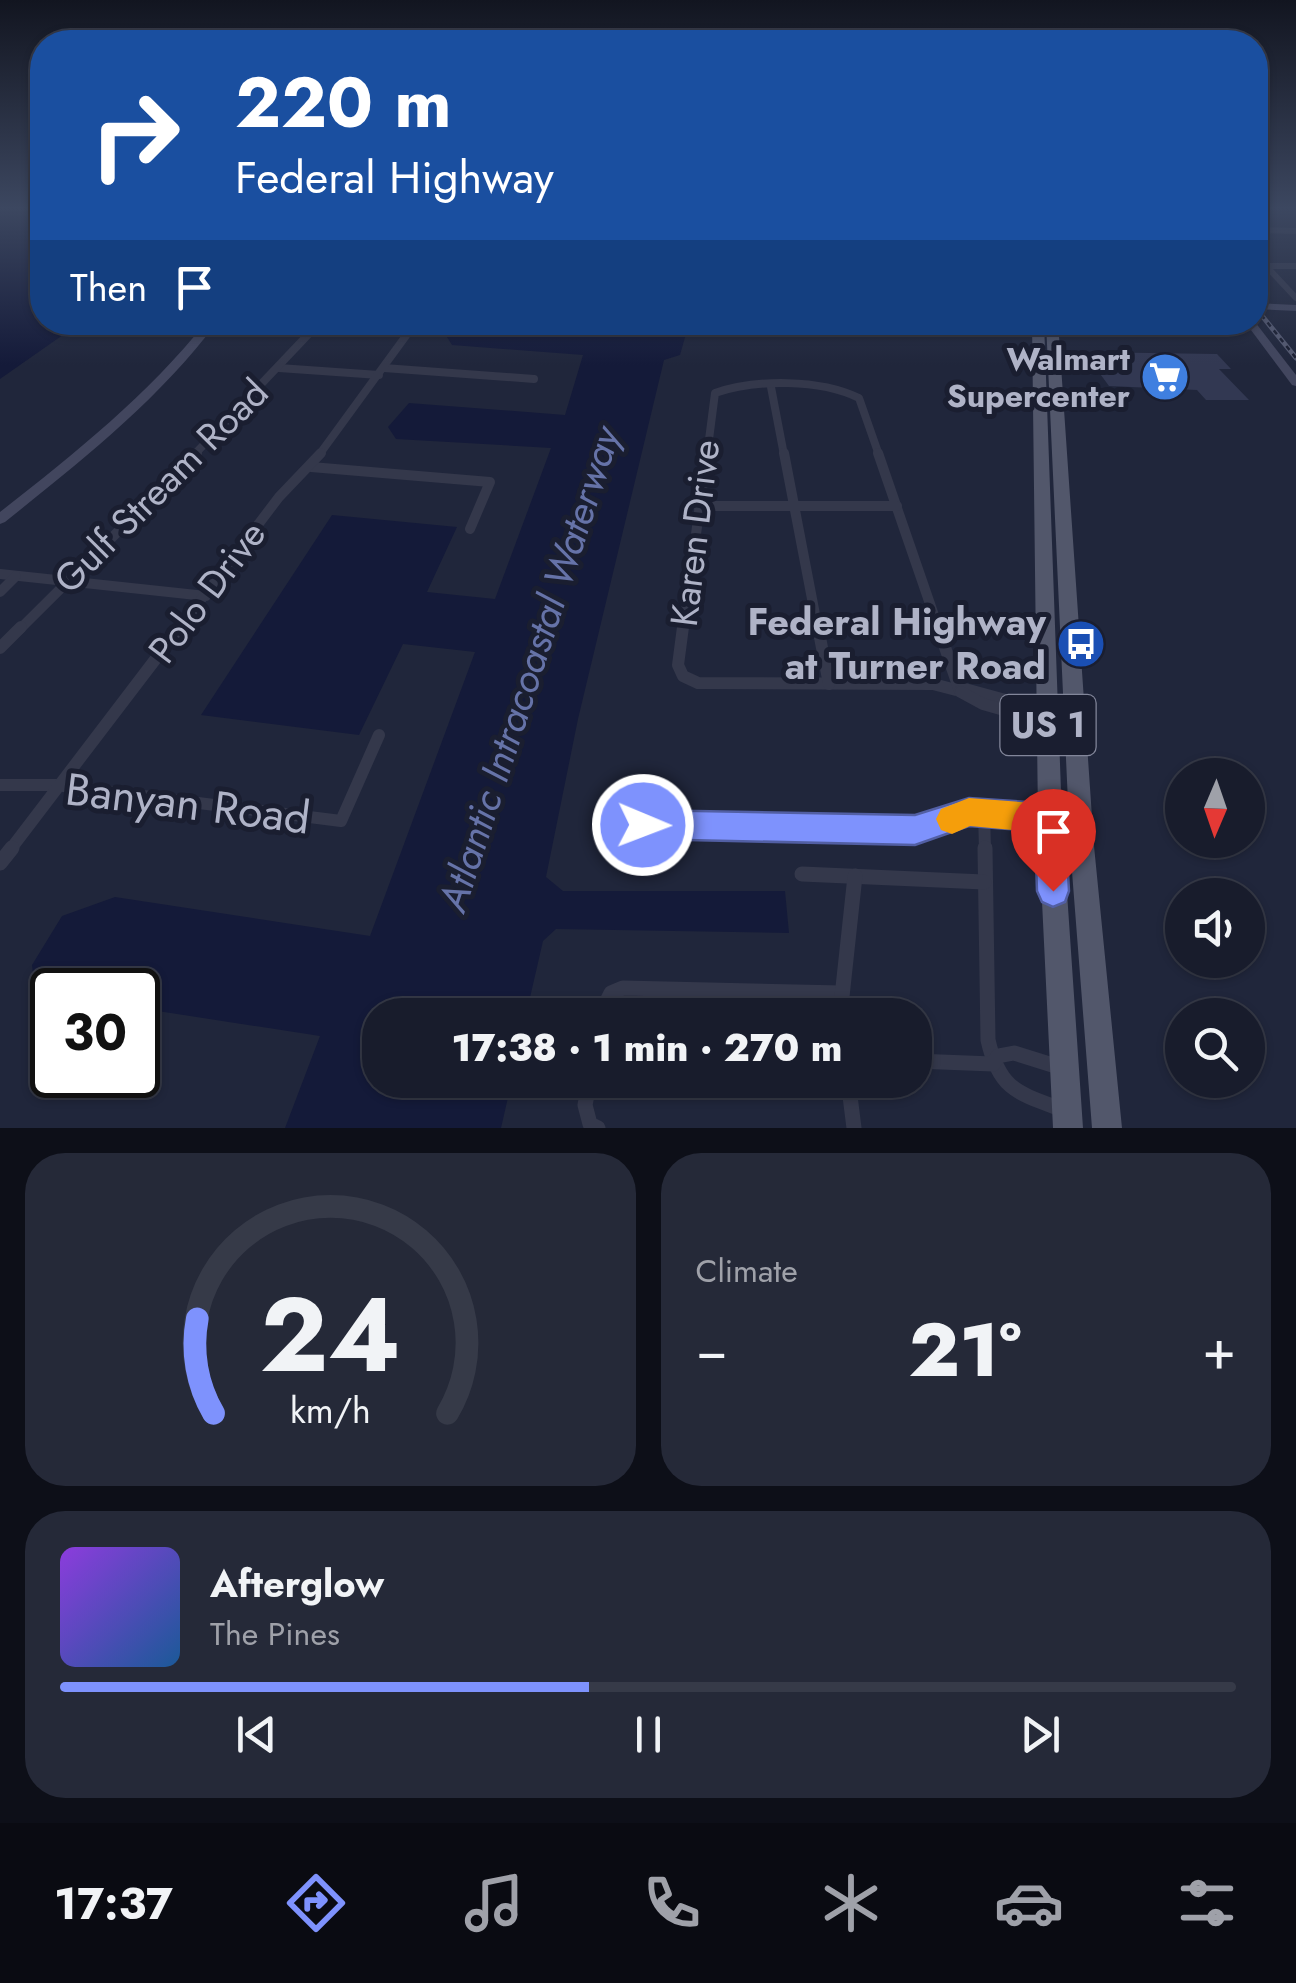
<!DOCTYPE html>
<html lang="en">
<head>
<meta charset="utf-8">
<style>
  :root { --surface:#181c2c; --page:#252938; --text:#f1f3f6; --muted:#9fa1a9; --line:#363a48; --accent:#7e92fd }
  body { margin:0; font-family:Jost,sans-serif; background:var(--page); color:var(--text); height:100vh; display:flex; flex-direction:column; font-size:38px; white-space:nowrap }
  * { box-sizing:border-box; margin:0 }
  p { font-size:32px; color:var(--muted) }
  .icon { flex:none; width:55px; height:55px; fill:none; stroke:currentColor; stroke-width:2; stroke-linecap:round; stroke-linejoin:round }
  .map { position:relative; height:1128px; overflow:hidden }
  .drawer { display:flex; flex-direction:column; gap:25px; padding:25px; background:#0d0f18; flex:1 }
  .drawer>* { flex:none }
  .hud { position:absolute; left:30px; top:30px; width:1238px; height:305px; border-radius:40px; box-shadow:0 2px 8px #0004,0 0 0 2px var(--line); background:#1a4fa0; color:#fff; overflow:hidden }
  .needle { width:65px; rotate:182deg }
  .buttons { position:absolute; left:1165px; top:758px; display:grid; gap:20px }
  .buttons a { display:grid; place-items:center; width:100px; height:100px; border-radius:50%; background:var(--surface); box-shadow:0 2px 8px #0004,0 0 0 2px var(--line); font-size:50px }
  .speed { position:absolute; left:30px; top:968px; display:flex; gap:20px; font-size:50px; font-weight:700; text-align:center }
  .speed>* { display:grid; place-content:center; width:130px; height:130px; border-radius:50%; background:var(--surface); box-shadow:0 2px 8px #0004,0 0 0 2px var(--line); line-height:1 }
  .speed .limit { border:5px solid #111; border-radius:15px; background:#fff; color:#111 }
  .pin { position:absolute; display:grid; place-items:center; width:85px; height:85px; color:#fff; margin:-102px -42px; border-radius:50% 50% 50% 0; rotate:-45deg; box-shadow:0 0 10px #0007 }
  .pin .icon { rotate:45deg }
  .me { position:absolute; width:110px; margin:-55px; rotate:91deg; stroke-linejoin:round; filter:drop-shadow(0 0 8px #0008) }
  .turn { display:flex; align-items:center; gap:35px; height:210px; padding:0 40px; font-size:45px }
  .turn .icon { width:130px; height:130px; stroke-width:2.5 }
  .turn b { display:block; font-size:70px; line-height:85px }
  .then { display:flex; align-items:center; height:95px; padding:0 40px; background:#0003; gap:20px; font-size:38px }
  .big { font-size:75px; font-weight:800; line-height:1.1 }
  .drawer .widget { flex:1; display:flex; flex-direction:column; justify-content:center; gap:15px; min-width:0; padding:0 35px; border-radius:40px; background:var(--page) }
  .drawer .dial { align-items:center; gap:0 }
  .dial svg { height:260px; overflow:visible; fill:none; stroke:var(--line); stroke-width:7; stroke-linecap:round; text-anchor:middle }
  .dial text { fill:var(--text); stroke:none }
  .song { display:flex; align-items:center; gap:30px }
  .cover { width:120px; height:120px; border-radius:15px; background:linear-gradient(135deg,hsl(270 70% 55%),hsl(210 70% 35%)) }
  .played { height:10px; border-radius:5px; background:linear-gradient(90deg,var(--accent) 45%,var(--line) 45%) }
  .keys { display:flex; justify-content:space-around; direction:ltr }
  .heat { display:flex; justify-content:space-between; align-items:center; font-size:55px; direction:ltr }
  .drawer .tiles { flex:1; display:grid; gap:25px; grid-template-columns:1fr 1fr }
  .widget:last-child { grid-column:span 2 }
  .trip { position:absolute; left:362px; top:998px; width:570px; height:100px; border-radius:40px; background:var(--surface); box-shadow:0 2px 8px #0004,0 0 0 2px var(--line); font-weight:800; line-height:100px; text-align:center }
  .tabs { display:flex; height:160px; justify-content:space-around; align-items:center; background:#0a0b12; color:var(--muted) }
  .tabs .icon { width:70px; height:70px }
  .tabs .current { color:var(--accent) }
  .tabs b { font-size:45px; color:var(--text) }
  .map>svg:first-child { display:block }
  .water { fill:#141a39 }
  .building { fill:#323852 }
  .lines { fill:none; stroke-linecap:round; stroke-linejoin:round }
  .street-far4 { stroke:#34384b; stroke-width:6 }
  .street-far3 { stroke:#34384b; stroke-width:8 }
  .street-far2 { stroke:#34384b; stroke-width:10 }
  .street-far1 { stroke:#34384b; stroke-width:12 }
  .street { stroke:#34384b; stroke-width:15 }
  .secondary { fill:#42465e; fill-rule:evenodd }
  .primary { fill:#52576b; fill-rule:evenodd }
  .rail-casing { stroke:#565b72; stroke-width:5 }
  .rail { stroke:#1a1e30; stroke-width:2.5; stroke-dasharray:5; stroke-linecap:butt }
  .route { fill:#7e92fd; stroke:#525fa4; stroke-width:2.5 }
  .slow { fill:#f59e0b }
  .labels { text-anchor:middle; stroke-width:10; stroke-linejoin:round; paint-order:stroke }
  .far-poi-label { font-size:32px; font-weight:bold; fill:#afb3c7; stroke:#1a1e30; text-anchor:end }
  .shield { fill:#1a1e30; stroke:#82869a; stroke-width:2.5 }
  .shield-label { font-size:35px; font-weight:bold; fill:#afb3c7 }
  .street-label { font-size:38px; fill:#afb3c7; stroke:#1a1e30 }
  .poi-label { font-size:38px; font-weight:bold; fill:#afb3c7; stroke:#1a1e30; text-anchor:end }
  .water-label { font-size:40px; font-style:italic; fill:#6673a8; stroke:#1a1e30 }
  .near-street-label { font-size:45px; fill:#afb3c7; stroke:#1a1e30 }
</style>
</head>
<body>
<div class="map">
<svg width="1296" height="1128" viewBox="0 0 1296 1128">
  <rect width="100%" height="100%" fill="#20263b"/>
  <g class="water">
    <path d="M 0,208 L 42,208 L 42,322 L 80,323 L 0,379 Z"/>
    <path d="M 459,323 L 689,323 L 680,355 L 664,360 L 578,719 L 546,877 L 563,891 L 785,891 L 789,933 L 556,929 L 543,941 L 526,1015 L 380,1015 L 380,1080 L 512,1080 L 501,1128 L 285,1128 L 320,1036 L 138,1008 L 138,990 L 52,990 L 52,995 L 35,993 L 32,965 L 62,916 L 115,897 L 370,936 L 475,652 L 403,644 L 359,735 L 201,715 L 332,515 L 457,527 L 427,592 L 495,599 L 551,448 L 396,439 L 388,427 L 409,403 L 565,415 L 583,355 L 452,345 L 447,337 Z"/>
  </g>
  <path class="building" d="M 1084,352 L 1217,354 L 1231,369 L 1219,369 L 1249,400 L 1206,400 L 1197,390 L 1109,386 Z"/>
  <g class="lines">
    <g class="street-far4">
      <path d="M 1255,230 L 1296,231"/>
      <path d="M 1255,254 L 1296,298"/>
      <path d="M 1266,266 L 1296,266"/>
    </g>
    <g class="street-far3">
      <path d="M 279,368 L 379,375"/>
      <path d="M 384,368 L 534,379"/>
      <path d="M 771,387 L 784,455"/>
      <path d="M 194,455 L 320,322"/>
      <path d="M 319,455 L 416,322"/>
      <path d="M 707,455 L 715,393 C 756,379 820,379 859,398 L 879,455"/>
    </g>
    <g class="street-far2">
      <path d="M 784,453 L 818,630"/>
      <path d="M 878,453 L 939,630"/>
      <path d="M 311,467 L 490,482 L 470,529"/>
      <path d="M 698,506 L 897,506"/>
      <path d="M 0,574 L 206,596"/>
      <path d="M 0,592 L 16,576"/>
      <path d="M 19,630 L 197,453"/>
      <path d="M 178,630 L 279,497 L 321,453"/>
      <path d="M 683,630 L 707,453"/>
    </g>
    <g class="street-far1">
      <path d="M 683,627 L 678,665 L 683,676 L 698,683 L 933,684 L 960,691"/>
      <path d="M 818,627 L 829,684"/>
      <path d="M 938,627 L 960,691"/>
      <path d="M 0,648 L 21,627"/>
      <path d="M 960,691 L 965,689 L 1074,719"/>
      <path d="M 961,692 L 983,704 L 1075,730"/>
      <path d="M 0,785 L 56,785 L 341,821 L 379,735"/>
      <path d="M 984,812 L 985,850"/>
      <path d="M 643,825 L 915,830 L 969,812 L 1049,819"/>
      <path d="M 10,850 L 180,627"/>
    </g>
    <g class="street">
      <path d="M 985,848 L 988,1040 C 999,1089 1017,1093 1061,1109"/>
      <path d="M 0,863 L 12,848"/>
      <path d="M 802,874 L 984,882"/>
      <path d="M 600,1015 L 611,993 L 623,988 L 842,993"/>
      <path d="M 840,1015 L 855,876"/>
      <path d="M 915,1061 L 993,1064 L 998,1056 L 1014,1053 L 1062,1068"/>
      <path d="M 590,1080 L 585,1105 L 590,1124 L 598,1128"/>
      <path d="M 848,1080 L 854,1128"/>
    </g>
    <g class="secondary">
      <path d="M 1255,303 L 1296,305 L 1296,311 L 1255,309 Z"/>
      <path d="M 206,322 L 217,322 C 158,401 81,461 5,522 L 0,524 L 0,512 C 74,454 147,396 206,322 Z"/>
      <path d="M 1245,322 L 1255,322 L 1296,375 L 1296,386 L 1292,385 Z"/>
    </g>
    <g class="primary">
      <path d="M 1032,322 L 1044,322 L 1062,819 L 1083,1128 L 1053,1128 L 1038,819 Z"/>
      <path d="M 1046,322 L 1058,322 L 1094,846 L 1122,1128 L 1092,1128 L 1070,846 Z"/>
    </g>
    <g class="rail-casing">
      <path id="rail" d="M 1255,307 L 1296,358"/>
    </g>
    <use href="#rail" class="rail"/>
  </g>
  <linearGradient id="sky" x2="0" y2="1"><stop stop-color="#121520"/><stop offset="0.57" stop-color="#3c4760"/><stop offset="1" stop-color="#3c4760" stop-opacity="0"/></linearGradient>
  <rect width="1296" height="365" fill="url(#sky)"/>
  <path class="route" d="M 969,798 L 1042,803 L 1061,809 L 1065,819 L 1069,891 L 1065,902 L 1053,907 L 1042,902 L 1037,891 L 1035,831 L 969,826 L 915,845 L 643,839 L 632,835 L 628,825 L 632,815 L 643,810 L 915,815 Z"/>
  <path class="slow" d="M 969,798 L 1046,804 L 1057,808 L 1061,819 L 1057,829 L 1046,833 L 970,826 L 952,834 L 941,830 L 936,819 L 941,809 Z"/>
  <defs>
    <g id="supermarket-disc" transform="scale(2.5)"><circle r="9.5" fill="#3f7fe0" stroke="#1a1e30"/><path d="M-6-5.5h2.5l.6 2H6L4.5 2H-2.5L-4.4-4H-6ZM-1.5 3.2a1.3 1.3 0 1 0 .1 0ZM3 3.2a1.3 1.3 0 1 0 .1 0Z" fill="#fff"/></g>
    <g id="bus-disc" transform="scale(2.5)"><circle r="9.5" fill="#1a4fb4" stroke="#1a1e30"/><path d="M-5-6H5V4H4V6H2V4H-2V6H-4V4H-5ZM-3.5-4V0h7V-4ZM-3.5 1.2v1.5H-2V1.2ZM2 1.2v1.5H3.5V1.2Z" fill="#fff"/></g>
  </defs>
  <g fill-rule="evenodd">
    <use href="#supermarket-disc" x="1165" y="377"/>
    <use href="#bus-disc" x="1081" y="644"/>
  </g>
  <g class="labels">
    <g class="far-poi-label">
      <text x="1130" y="370">Walmart<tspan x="1130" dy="37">Supercenter</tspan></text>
    </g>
    <rect class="shield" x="1000.5" y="695" width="95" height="60" rx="8"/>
    <g class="shield-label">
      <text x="1048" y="737">US 1</text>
    </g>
    <g class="street-label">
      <text transform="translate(161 486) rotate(-45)" y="13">Gulf Stream Road</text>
      <text transform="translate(695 533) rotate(-83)" y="13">Karen Drive</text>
      <text transform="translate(207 592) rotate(-53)" y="13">Polo Drive</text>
    </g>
    <g class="poi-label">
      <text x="1046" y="635">Federal Highway<tspan x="1046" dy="44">at Turner Road</tspan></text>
    </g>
    <g class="water-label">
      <text transform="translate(529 669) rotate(-72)" y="14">Atlantic Intracoastal Waterway</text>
    </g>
    <g class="near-street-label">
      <text transform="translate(188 803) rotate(7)" y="16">Banyan Road</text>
    </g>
  </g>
</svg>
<div class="buttons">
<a><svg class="needle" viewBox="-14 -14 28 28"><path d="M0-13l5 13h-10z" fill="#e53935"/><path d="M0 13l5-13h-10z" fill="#9fa1a9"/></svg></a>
<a><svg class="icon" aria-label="sound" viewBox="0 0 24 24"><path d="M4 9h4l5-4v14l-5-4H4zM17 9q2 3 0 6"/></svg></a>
<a><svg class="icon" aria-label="search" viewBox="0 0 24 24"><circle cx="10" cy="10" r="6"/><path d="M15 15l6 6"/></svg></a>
</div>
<div class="speed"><div class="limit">30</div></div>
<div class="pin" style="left:1053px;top:891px;background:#d93025"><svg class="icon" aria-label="arrive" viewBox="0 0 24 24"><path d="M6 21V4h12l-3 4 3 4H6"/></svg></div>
<svg class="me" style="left:643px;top:825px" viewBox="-20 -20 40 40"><circle r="17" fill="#7e92fd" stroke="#fff" stroke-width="3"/><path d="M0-11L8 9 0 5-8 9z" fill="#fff"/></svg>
<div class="trip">17:38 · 1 min · 270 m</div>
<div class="hud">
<div class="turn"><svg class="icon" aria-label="right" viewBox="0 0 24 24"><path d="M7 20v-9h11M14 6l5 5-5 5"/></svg><div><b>220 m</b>Federal Highway</div></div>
<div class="then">Then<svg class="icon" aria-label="arrive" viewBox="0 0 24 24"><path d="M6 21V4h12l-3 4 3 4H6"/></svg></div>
</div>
</div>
<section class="drawer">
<div class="tiles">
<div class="widget dial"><svg viewBox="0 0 100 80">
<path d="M14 69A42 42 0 1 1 86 69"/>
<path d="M14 69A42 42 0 0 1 9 40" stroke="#7e92fd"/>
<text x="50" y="56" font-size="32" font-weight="700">24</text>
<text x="50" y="72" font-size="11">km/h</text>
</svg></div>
<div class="widget"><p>Climate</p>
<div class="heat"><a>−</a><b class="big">21°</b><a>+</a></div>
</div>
<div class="widget">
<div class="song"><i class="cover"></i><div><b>Afterglow</b><p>The Pines</p></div></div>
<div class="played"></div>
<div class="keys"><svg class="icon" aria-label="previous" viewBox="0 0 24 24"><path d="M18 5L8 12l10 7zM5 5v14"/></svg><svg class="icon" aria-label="pause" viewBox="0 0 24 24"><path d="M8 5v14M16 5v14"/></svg><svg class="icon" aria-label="next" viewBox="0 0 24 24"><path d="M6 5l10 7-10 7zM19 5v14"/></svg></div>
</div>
</div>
</section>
<nav class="tabs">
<b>17:37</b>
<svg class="icon current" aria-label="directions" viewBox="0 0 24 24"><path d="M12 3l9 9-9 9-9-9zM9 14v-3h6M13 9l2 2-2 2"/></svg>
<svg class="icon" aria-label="music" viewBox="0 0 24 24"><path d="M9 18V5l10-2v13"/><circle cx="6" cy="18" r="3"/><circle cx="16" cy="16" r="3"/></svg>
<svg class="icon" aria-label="phone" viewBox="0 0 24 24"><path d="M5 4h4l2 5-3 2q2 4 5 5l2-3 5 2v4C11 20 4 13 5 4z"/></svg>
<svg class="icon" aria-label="climate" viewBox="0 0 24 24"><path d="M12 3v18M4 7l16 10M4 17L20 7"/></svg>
<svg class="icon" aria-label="car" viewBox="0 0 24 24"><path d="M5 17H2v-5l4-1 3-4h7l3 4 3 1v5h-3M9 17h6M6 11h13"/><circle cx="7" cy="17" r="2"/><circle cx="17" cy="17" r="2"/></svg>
<svg class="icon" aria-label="filters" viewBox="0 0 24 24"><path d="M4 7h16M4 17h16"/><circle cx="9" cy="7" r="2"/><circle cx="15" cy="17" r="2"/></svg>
</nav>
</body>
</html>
